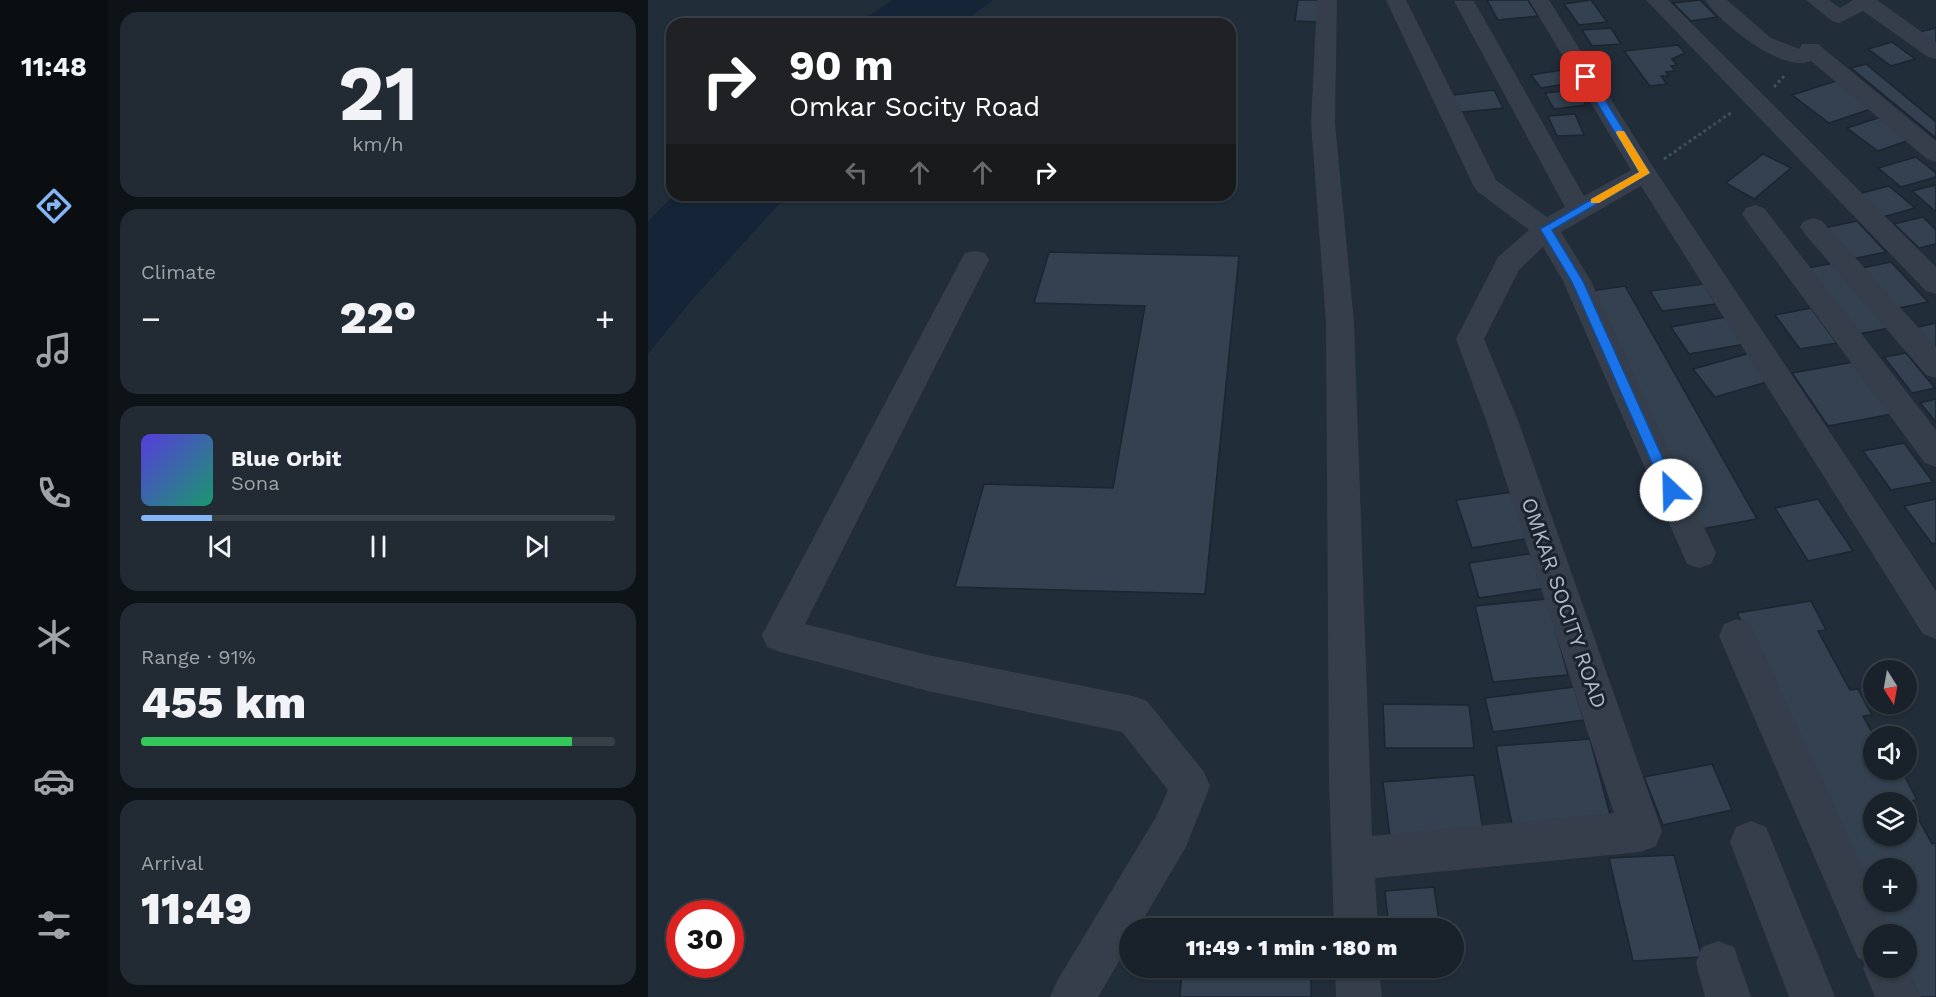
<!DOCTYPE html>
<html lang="en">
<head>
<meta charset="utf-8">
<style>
  :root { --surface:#19222b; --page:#222a33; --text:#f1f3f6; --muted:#9fa4a9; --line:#373f47; --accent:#84b5f7 }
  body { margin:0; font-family:"Work Sans",sans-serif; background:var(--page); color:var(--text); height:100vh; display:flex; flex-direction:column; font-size:22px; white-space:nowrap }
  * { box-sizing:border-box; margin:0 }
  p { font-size:20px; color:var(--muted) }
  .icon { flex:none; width:33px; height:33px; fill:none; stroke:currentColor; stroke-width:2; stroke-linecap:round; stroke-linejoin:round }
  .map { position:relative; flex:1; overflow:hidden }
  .sheet { display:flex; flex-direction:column; gap:12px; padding:12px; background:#0e1318; width:540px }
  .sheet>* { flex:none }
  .guide { position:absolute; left:18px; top:18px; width:570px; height:183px; border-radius:18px; box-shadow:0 2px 4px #0004,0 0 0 2px var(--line); background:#202124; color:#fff; overflow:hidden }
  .needle { width:39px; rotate:169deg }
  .fabs { position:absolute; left:1215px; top:660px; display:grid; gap:12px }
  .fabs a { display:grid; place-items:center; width:54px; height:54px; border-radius:50%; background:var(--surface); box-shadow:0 2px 4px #0004,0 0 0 2px var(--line); font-size:30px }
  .speed { position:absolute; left:18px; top:900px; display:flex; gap:12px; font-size:30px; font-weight:700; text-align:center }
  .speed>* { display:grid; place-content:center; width:78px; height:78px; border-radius:50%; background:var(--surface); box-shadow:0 2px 4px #0004,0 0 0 2px var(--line); line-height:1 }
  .speed .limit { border:9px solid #d22; background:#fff; color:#111 }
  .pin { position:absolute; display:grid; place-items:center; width:51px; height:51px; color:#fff; margin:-26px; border-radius:12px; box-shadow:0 3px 9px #0006 }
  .me { position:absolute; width:66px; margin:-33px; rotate:336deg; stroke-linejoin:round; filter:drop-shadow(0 0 4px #0008) }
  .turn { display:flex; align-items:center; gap:21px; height:126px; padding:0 24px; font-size:27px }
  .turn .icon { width:78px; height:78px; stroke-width:2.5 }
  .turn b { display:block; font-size:42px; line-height:51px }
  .lanes { display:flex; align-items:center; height:57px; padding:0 24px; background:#0003; justify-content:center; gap:30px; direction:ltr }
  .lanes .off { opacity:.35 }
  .big { font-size:45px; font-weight:800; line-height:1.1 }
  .sheet .card { flex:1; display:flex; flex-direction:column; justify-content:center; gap:9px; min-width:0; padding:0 21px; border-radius:18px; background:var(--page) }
  .sheet .dial { align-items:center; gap:0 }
  .dial b { font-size:78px; line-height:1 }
  .song { display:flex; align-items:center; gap:18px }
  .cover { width:72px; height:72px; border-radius:9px; background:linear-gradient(135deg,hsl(250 70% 55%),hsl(160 70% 35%)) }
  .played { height:6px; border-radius:3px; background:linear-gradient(90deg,var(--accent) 15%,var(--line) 15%) }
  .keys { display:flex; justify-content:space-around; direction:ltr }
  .heat { display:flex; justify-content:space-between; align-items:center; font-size:33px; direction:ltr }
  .charge { height:9px; border-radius:4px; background:linear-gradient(90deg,#34c759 91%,var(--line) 0) }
  .trip { position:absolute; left:471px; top:918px; width:345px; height:60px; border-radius:30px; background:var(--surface); box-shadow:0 2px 4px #0004,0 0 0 2px var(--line); font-weight:800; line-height:60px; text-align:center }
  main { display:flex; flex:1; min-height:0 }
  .tab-bar { display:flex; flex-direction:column; width:108px; justify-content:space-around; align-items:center; background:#0a0e11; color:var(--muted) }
  .tab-bar .icon { width:42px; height:42px }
  .tab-bar .selected { color:var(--accent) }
  .tab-bar b { font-size:27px; color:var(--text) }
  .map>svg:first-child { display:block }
  .water { fill:#152436 }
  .building { fill:#334150; stroke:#1c2530; stroke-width:1.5; fill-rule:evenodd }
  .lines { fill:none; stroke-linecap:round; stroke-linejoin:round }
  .path { stroke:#3c5253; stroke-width:3; stroke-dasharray:3 3; stroke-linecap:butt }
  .minor { fill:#353e4a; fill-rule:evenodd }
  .route { fill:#1a73e8; stroke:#114b97; stroke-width:1.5 }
  .slow { fill:#f59e0b }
  .labels { text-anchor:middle; stroke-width:6; stroke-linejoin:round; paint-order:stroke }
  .street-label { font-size:21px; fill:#b0b9c6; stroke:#1a232e }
</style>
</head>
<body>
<main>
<nav class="tab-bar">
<b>11:48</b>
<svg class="icon selected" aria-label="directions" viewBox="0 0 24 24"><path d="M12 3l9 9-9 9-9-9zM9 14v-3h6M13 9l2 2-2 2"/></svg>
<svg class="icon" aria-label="music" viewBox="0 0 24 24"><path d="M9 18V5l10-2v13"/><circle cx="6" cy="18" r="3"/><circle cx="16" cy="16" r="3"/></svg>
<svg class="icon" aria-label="phone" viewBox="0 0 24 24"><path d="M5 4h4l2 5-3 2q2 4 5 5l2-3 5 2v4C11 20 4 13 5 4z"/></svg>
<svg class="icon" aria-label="climate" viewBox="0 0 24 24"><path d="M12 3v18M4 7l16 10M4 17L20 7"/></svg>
<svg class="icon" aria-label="car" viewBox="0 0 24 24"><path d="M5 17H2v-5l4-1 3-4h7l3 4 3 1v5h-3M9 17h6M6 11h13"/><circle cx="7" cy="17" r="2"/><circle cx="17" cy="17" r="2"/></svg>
<svg class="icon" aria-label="filters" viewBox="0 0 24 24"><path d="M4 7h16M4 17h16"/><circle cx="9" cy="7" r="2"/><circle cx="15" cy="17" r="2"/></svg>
</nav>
<section class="sheet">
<div class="card dial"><b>21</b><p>km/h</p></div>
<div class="card"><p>Climate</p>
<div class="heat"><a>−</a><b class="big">22°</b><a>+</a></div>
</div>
<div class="card">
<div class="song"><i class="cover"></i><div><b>Blue Orbit</b><p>Sona</p></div></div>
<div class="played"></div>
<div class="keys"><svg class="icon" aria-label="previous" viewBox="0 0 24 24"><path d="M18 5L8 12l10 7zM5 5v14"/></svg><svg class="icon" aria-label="pause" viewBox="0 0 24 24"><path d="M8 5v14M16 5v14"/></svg><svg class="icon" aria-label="next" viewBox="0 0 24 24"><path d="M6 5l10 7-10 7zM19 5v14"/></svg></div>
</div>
<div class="card"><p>Range · 91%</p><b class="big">455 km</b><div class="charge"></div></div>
<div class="card"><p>Arrival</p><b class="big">11:49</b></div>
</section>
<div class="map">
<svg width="1288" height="997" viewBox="0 0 1288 997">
  <rect width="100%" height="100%" fill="#212d39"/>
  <g class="water">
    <path d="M 245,0 L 345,0 L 313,24 L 207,24 Z"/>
    <path d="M 26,195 L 139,195 L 43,301 L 0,354 L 0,222 Z"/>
  </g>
  <g class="building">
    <path d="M 650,0 L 673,0 L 670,22 L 647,21 Z"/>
    <path d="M 839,0 L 880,0 L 890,16 L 850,20 Z"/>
    <path d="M 943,0 L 959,22 L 931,25 L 916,4 Z"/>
    <path d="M 1052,0 L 1069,17 L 1043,21 L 1025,3 Z"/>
    <path d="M 963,28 L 973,44 L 944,46 L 934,30 Z"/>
    <path d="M 1288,28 L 1288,44 L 1271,32 Z"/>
    <path d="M 1244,42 L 1267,59 L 1243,66 L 1220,49 Z"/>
    <path d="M 1030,45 L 1037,53 L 1024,59 L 1029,65 L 1023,66 L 1027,71 L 1018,72 L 1021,76 L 1013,76 L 1019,84 L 1002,86 L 976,51 Z"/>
    <path d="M 1218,64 L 1288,122 L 1288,138 L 1203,68 Z"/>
    <path d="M 920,69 L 930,82 L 893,88 L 883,75 Z"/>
    <path d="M 1188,81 L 1226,108 L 1181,123 L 1144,95 Z"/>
    <path d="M 846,90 L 855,108 L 805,113 L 797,96 Z"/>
    <path d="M 929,90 L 938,105 L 906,109 L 897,93 Z"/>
    <path d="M 927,114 L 936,135 L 909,136 L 900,116 Z"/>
    <path d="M 1236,116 L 1264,139 L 1230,151 L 1199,128 Z"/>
    <path d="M 1115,154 L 1143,168 L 1106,199 L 1078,183 Z"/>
    <path d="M 1268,157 L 1288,173 L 1288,177 L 1253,187 L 1230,168 Z"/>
    <path d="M 1288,185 L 1288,211 L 1287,211 L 1264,191 Z"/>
    <path d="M 1241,186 L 1267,208 L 1235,217 L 1210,194 Z"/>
    <path d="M 1275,217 L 1288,230 L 1288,244 L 1271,248 L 1246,224 Z"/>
    <path d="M 1209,221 L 1238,252 L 1204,259 L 1176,228 Z"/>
    <path d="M 401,252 L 591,256 L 557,594 L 307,587 L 336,484 L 465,488 L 497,306 L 386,303 Z"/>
    <path d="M 1243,262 L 1280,302 L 1241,310 L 1204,270 Z"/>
    <path d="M 1187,263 L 1241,328 L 1206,335 L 1153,269 Z"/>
    <path d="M 1056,284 L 1068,304 L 1014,311 L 1002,291 Z"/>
    <path d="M 977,286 L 1109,519 L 1053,529 L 935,292 Z"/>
    <path d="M 1163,308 L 1189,343 L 1152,349 L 1127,315 Z"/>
    <path d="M 1078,317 L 1097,344 L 1041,354 L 1023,327 Z"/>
    <path d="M 1288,323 L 1288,357 L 1281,358 L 1257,330 Z"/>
    <path d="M 1106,352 L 1129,379 L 1067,397 L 1045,369 Z"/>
    <path d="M 1258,353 L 1287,388 L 1264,393 L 1236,357 Z"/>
    <path d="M 1211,361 L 1250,413 L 1180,426 L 1144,373 Z"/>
    <path d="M 1288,399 L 1288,422 L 1272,403 Z"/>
    <path d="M 1256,443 L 1285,482 L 1243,490 L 1215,451 Z"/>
    <path d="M 865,492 L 883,538 L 824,548 L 808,500 Z"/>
    <path d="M 1170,499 L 1205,551 L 1160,561 L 1127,508 Z"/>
    <path d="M 1288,499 L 1288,543 L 1284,544 L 1256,506 Z"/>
    <path d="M 887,553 L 899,588 L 831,598 L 821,563 Z"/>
    <path d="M 899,599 L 920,675 L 845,682 L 827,606 Z"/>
    <path d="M 1163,601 L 1178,630 L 1170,631 L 1202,690 L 1210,689 L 1224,715 L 1215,716 L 1226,736 L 1226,770 L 1244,770 L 1247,776 L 1256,775 L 1269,800 L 1261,801 L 1284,844 L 1288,843 L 1288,997 L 1272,997 L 1258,968 L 1258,934 L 1242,934 L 1227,902 L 1258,902 L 1258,868 L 1226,868 L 1226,899 L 1089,613 ZM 1226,802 L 1258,802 L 1258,836 L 1226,836 Z"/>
    <path d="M 926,687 L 936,720 L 845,732 L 837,698 Z"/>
    <path d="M 735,704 L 821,705 L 826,748 L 737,748 Z"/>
    <path d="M 942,739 L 965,826 L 866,834 L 848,746 Z"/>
    <path d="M 1064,764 L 1084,810 L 1015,825 L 996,777 Z"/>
    <path d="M 826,775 L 835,830 L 742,837 L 735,782 Z"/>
    <path d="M 1026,855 L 1054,957 L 985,961 L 961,858 Z"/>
    <path d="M 786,887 L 792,928 L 741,928 L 737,891 Z"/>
    <path d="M 534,968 L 663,968 L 663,997 L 532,997 Z"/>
    <path d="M 745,968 L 797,968 L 798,973 L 746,978 Z"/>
  </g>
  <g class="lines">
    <g class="path">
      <path d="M 1126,87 L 1137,75"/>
      <path d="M 1016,159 L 1084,112"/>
    </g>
    <g class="minor">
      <path d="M 669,0 L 689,0 L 687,123 L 706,322 L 724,836 L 966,813 L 839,423 L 808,339 L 850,257 L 881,230 L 829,191 L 825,185 L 738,0 L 758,0 L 848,180 L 899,217 L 917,207 L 806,1 L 826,1 L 936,196 L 983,170 L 881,0 L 901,0 L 1007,170 L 1288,591 L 1288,639 L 1275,634 L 993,186 L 913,232 L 943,281 L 1068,553 L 1063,564 L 1051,568 L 1039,564 L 915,281 L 895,247 L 871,270 L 836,339 L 871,423 L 1014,831 L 1008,846 L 993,852 L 727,878 L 730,928 L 686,928 L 681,781 L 678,322 L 663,123 Z"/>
      <path d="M 998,0 L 1020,0 L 1288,267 L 1288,294 L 1278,291 Z"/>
      <path d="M 1057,0 L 1079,0 L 1123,38 L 1151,49 L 1154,44 L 1170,44 L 1288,141 L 1288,162 L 1279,159 L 1163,61 C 1135,74 1072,23 1057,0 Z"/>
      <path d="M 1158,0 L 1181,0 L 1192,8 L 1205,0 L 1229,0 L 1288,42 L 1288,59 L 1280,57 L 1215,11 L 1191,23 L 1184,21 Z"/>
      <path d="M 1107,205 L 1116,208 L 1288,430 L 1288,467 L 1277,463 L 1098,220 L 1094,214 L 1098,208 Z"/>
      <path d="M 1165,218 L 1174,221 L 1288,347 L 1288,378 L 1278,375 L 1156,233 L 1152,227 L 1156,221 Z"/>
      <path d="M 327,251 L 337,253 L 341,260 L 157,624 L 280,655 L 485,696 L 499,701 L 556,772 L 562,786 L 538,847 L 490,928 L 482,928 L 482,943 L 450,997 L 402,997 L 409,981 L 508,817 L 520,790 L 474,732 L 280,691 L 132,652 L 119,647 L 114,635 L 313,260 L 317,253 Z"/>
      <path d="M 1089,619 L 1102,624 L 1226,892 L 1226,902 L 1230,902 L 1245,934 L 1226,934 L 1226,968 L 1258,968 L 1258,964 L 1273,997 L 1227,997 L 1215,968 L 1218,961 L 1210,958 L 1071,636 L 1076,624 Z"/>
      <path d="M 1103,821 L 1118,827 L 1187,997 L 1141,997 L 1082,842 L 1088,827 Z"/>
      <path d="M 1070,941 L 1086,947 L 1103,997 L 1057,997 L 1048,963 L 1054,947 Z"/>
      <path d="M 687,968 L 731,968 L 734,997 L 688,997 Z"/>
    </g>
  </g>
  <path class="route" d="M 935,75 L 943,77 L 1002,173 L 904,230 L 935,281 L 1029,490 L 1023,496 L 1016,490 L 924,282 L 892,229 L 991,172 L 933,77 Z"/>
  <path class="slow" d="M 969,131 L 976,131 L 1002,173 L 951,203 L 943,203 L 943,199 L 991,172 L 968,133 Z"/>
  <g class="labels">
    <g class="street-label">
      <text transform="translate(916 603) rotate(71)" y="7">OMKAR SOCITY ROAD</text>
    </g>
  </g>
</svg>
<div class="fabs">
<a><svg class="needle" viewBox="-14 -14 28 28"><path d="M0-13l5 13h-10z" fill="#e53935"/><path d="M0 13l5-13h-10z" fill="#9fa4a9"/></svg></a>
<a><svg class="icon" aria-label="sound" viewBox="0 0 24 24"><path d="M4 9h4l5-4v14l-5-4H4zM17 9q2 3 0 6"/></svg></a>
<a><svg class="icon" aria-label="layers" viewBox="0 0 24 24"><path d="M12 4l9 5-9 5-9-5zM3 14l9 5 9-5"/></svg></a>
<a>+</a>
<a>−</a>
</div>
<div class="speed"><div class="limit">30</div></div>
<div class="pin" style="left:938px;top:77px;background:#d93025"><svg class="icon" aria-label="arrive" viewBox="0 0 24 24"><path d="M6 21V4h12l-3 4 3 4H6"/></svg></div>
<svg class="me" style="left:1023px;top:490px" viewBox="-20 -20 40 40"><circle r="19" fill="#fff"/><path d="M0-13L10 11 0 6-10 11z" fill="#1a73e8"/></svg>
<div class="trip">11:49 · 1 min · 180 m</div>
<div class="guide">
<div class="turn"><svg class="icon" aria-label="right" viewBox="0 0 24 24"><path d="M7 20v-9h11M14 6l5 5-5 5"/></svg><div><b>90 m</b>Omkar Socity Road</div></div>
<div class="lanes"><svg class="icon off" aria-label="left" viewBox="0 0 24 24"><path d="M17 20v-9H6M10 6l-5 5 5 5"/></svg><svg class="icon off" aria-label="ahead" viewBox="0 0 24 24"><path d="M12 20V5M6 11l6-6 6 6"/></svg><svg class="icon off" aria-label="ahead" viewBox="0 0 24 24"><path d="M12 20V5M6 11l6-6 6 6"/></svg><svg class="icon" aria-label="right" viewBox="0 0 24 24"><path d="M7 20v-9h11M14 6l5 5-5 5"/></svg></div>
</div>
</div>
</main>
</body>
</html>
